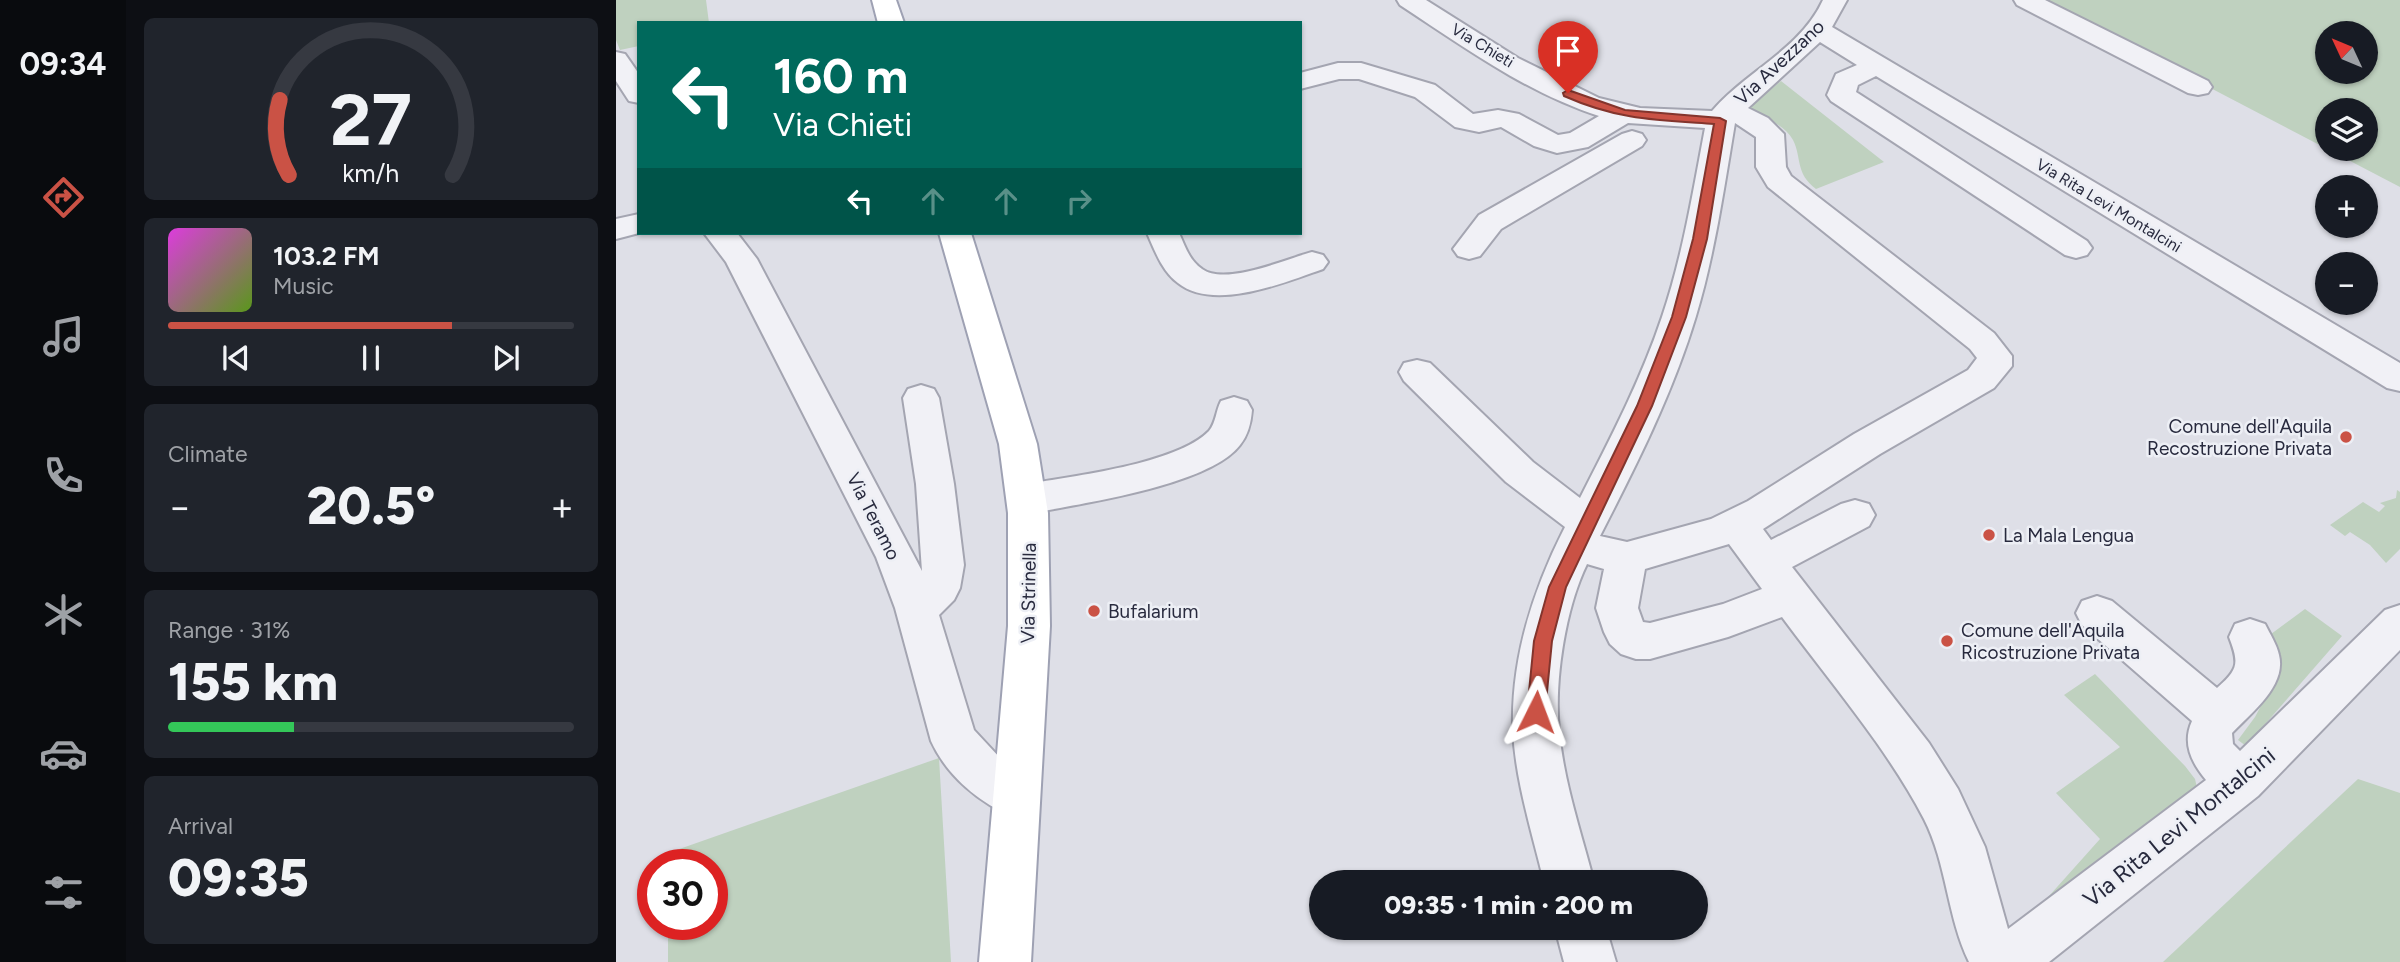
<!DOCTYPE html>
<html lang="en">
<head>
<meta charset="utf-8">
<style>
  :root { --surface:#171b24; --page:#20242c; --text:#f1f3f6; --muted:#9ea1a6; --line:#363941; --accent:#ca5245 }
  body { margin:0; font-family:Figtree,sans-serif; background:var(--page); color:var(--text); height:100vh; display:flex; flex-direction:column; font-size:26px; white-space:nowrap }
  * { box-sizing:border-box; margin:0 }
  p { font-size:23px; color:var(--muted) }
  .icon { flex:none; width:38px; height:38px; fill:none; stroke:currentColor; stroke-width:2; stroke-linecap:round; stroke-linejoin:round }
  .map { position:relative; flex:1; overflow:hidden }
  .sheet { display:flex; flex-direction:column; gap:18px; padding:18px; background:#0d0f14; width:490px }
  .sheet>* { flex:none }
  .top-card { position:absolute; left:21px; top:21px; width:665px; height:214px; border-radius:0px; box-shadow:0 2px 5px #0004; background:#00695c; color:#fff; overflow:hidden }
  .needle { width:46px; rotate:314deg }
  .tools { position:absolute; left:1699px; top:21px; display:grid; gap:14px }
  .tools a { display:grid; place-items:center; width:63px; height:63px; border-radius:50%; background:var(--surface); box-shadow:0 2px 5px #0004; font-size:35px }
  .speed { position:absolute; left:21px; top:849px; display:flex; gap:14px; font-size:35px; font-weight:700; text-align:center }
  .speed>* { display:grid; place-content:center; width:91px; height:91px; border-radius:50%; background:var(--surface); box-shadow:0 2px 5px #0004; line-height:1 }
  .speed .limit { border:10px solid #d22; background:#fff; color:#111 }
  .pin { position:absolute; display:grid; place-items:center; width:60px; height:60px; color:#fff; margin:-72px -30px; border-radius:50% 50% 50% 0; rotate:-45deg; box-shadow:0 0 7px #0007 }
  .pin .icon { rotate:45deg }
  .me { position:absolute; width:77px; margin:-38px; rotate:3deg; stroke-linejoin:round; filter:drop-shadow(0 0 5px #0008) }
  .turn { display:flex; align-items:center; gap:24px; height:147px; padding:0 21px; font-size:32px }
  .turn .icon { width:91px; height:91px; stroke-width:2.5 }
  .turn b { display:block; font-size:49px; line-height:60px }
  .lanes { display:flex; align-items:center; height:66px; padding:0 21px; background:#0003; justify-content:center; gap:35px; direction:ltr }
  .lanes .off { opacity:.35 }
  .big { font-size:52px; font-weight:800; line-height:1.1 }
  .sheet .card { flex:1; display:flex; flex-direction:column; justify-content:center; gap:10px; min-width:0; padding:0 24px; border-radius:10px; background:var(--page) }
  .sheet .dial { align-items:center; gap:0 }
  .dial svg { height:182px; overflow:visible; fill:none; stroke:var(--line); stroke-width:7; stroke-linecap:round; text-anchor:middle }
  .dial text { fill:var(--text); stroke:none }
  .song { display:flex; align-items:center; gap:21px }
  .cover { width:84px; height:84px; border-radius:10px; background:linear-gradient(135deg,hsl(300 70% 55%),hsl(90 70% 35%)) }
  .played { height:7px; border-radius:4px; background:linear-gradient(90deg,var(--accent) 70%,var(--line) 70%) }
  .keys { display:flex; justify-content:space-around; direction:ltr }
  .heat { display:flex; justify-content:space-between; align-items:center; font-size:38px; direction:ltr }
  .charge { height:10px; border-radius:5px; background:linear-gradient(90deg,#34c759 31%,var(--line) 0) }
  .trip { position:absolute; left:693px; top:870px; width:399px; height:70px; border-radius:35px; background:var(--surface); box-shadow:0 2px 5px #0004; font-weight:800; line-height:70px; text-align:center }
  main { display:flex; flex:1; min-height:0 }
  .dock { display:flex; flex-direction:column; width:126px; justify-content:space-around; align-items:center; background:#090b0e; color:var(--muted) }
  .dock .icon { width:49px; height:49px }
  .dock .on { color:var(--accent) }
  .dock b { font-size:32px; color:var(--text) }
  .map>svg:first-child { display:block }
  .green { fill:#bfd1bf; fill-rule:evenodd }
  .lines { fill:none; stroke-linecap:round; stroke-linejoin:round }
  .minor-casing { stroke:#a4a5b1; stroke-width:4 }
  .major-casing { stroke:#9ea1b3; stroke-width:4 }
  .minor { fill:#f1f1f6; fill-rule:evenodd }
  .major { fill:#fff; fill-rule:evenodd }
  .route { fill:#ca5245; stroke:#83352d; stroke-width:2 }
  .poi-dot { fill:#ca5245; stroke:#edeff5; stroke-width:2.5 }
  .labels { text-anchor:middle; stroke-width:5; stroke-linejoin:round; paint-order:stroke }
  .far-street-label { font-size:16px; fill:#282a3e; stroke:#edeff5 }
  .street-label { font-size:19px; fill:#282a3e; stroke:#edeff5 }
  .poi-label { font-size:19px; fill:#282a3e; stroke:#edeff5; text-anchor:start }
  .near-street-label { font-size:23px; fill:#282a3e; stroke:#edeff5 }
</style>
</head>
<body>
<main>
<nav class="dock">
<b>09:34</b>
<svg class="icon on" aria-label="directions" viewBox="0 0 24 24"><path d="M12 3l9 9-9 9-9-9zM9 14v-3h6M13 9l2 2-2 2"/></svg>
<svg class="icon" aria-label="music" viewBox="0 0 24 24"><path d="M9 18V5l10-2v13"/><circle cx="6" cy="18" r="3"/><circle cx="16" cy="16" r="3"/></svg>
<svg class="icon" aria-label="phone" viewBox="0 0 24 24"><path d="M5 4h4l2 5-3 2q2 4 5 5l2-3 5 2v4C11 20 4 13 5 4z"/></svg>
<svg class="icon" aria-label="climate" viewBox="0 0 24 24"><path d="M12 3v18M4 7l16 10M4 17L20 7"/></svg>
<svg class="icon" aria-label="car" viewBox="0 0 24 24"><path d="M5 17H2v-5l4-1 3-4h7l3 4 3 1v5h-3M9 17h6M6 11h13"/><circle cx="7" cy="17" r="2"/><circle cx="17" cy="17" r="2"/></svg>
<svg class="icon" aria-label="filters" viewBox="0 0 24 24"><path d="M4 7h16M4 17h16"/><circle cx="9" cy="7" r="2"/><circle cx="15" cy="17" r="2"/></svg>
</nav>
<section class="sheet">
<div class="card dial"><svg viewBox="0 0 100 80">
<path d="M14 69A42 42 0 1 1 86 69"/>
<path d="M14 69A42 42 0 0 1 10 36" stroke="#ca5245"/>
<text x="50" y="56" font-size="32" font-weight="700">27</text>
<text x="50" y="72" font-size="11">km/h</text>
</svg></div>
<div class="card">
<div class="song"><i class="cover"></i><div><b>103.2 FM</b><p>Music</p></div></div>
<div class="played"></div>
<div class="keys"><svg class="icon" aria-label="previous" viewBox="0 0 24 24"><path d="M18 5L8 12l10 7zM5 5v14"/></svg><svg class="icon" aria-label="pause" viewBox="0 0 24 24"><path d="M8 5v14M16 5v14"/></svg><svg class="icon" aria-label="next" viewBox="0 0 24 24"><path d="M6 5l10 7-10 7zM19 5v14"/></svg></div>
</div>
<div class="card"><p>Climate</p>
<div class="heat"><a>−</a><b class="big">20.5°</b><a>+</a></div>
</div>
<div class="card"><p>Range · 31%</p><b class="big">155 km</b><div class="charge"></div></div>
<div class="card"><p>Arrival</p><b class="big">09:35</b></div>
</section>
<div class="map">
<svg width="1784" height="962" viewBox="0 0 1784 962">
  <rect width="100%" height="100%" fill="#dedfe7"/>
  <g class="green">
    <path d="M 0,0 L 90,0 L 93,23 L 23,23 L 23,46 L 4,50 L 0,40 Z"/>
    <path d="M 1426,0 L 1784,0 L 1784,187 ZM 1712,33 L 1750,33 L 1750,72 L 1712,72 ZM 1712,110 L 1750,110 L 1750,149 L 1712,149 Z"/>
    <path d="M 1165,81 L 1268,162 L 1200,189 C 1179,173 1186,158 1177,140 C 1168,123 1146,117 1130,110 Z"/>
    <path d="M 1781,490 L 1784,492 L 1784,549 L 1770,563 L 1754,545 L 1734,532 L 1729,536 L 1714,525 L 1747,502 L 1763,512 L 1769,506 L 1764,503 L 1780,498 Z"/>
    <path d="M 1689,609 L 1726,636 L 1630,746 L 1622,740 L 1639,717 L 1663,672 L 1651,637 Z"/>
    <path d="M 1479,674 L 1569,766 L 1579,779 L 1582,792 L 1398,935 L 1484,839 L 1440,793 L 1504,747 L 1448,695 Z"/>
    <path d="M 323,758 L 335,962 L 52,962 L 52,924 L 96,924 L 96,864 L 52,864 L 52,853 Z"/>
    <path d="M 1742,779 L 1784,793 L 1784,962 L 1547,962 Z"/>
  </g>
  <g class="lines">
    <g class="minor-casing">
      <g id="minor">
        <path d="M 781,0 L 810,0 L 902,58 L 983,98 L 1024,108 L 1096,111 C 1130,71 1184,50 1207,0 L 1231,0 L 1216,27 L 1784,363 L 1784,391 L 1771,388 L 1260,76 L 1242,85 L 1240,92 L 1471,241 L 1476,248 L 1471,255 L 1460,258 L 1449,255 L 1215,101 L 1211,95 L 1220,74 L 1241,65 L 1204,42 L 1132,108 L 1152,118 L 1168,134 L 1170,167 L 1175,176 L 1378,333 L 1396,356 L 1396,366 L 1378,388 L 1264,454 L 1147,529 L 1155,540 L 1225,504 L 1239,500 L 1253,504 L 1259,515 L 1253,526 L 1176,567 L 1313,743 L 1342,789 L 1369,847 L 1392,929 L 1590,780 C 1575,762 1566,743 1576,721 L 1466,625 L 1460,613 L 1466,601 L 1481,596 L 1496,601 L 1601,688 C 1623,669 1623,663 1613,637 L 1619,624 L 1634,619 L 1649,624 C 1654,634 1661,645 1663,655 C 1671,686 1634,714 1616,733 L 1617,744 L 1624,751 L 1769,610 L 1784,605 L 1784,650 L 1642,796 L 1433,962 L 1353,962 C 1331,917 1331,864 1308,819 C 1271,748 1214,682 1166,617 L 1112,637 L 1034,659 L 1020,659 L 1005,654 L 994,644 L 988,632 L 980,608 L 988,569 L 971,564 C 949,609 938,682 943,731 C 948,783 965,832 978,882 L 928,882 C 916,832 899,780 897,729 C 895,657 917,590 949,527 L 890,482 L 788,381 L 783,372 L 788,363 L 801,360 L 814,363 L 917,462 L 964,498 C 994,439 1025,380 1046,317 C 1067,255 1077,191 1089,128 L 1012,123 L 972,147 L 941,153 L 918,146 L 885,127 L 863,132 L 839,127 L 799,97 L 743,79 L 723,79 L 684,89 L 684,73 L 722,63 L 745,63 L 819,85 L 857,114 L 882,110 L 903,114 L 942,135 L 954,133 L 983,116 C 911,93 848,47 784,5 ZM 1119,123 L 1140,137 L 1140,167 L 1152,187 L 1354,349 L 1361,358 L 1352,370 L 1238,434 L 1132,501 L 1095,519 L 1011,542 L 984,536 C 1020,466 1057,393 1080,316 C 1099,253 1108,188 1119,123 ZM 1113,544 L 1146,589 L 1107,604 L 1034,623 L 1027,622 L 1022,608 L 1029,569 Z"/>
        <path d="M 1398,0 L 1429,0 L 1592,81 L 1596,87 L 1592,93 L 1582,95 L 1572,93 L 1401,5 Z"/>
        <path d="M 0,52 L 9,54 L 23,74 L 23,103 L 13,101 L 0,81 Z"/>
        <path d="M 1016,131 L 1026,134 L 1030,140 L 1026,146 L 885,229 L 864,256 L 853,259 L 842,256 L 837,249 L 863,215 L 1006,134 Z"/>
        <path d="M 23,214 L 23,233 L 0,239 L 0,219 Z"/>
        <path d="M 88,233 L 121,233 L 141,259 L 306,571 L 300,484 L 287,398 L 292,389 L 305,385 L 318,389 L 323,398 L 338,484 L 348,565 L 344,588 L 338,600 L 323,615 L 358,730 L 385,759 L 417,781 L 424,796 L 417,811 L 400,818 C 364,804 331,776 315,741 L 279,608 L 260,557 L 110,262 Z"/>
        <path d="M 531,233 L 563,233 C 569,246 573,260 586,269 C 609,286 670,259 696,252 L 707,255 L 712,262 L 707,269 C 670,282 598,312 562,283 C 546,271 539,251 531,233 Z"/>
        <path d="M 618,397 L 631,401 L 636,410 C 635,423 632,435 624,445 C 593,486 462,504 411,514 L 397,509 L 391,499 L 397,489 L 411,484 C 457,476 561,464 593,431 C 600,423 600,410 605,401 Z"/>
        <path d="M 939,928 L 990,928 L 1000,962 L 948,962 Z"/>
      </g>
    </g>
    <g class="major-casing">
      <g id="major">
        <path d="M 256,0 L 280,0 L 288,23 L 262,23 Z"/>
        <path d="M 323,233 L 355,233 L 421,444 L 432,513 L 434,626 L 415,962 L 363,962 L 392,626 L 392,513 L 383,444 Z"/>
      </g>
    </g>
    <use href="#minor" class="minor"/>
    <use href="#major" class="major"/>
  </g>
  <path class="route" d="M 952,90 L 1009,110 L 1104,118 L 1110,121 L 1091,239 L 1070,317 L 1036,406 L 950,587 L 936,641 L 929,712 L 927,718 L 920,721 L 914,718 L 911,712 L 918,641 L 933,587 L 1021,406 L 1056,317 L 1077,239 L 1098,124 C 1040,120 1002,120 948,96 L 947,93 Z"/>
  <g class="poi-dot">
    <circle cx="1730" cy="437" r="7"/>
    <circle cx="1373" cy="535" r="7"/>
    <circle cx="478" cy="611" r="7"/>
    <circle cx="1331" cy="641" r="7"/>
  </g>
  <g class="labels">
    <g class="far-street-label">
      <text transform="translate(867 45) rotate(31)" y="6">Via Chieti</text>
      <text transform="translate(1493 205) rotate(31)" y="6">Via Rita Levi Montalcini</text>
    </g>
    <g class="street-label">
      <text transform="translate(1163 62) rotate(-43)" y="7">Via Avezzano</text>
      <text transform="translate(258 516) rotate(63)" y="7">Via Teramo</text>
      <text transform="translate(412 593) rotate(-89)" y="7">Via Strinella</text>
    </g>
    <g class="poi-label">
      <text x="1716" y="433" text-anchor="end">Comune dell'Aquila<tspan x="1716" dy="22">Recostruzione Privata</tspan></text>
      <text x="1387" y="542">La Mala Lengua</text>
      <text x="492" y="618">Bufalarium</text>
      <text x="1345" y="637">Comune dell'Aquila<tspan x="1345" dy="22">Ricostruzione Privata</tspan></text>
    </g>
    <g class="near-street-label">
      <text transform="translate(1563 827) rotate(-39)" y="8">Via Rita Levi Montalcini</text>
    </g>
  </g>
</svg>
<div class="tools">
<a><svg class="needle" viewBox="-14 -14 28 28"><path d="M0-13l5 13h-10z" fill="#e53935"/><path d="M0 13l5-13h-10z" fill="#9ea1a6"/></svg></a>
<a><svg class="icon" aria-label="layers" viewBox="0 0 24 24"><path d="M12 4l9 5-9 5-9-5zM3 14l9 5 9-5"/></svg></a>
<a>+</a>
<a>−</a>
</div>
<div class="speed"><div class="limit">30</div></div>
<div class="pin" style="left:952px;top:93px;background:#d93025"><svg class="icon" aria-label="arrive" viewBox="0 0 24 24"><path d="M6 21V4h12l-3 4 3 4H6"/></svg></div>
<svg class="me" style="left:920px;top:712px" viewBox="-20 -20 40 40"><path d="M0-17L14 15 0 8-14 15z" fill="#ca5245" stroke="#fff" stroke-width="4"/></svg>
<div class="trip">09:35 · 1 min · 200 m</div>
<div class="top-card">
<div class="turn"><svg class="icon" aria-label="left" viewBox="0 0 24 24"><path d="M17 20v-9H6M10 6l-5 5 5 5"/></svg><div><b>160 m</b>Via Chieti</div></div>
<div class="lanes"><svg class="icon" aria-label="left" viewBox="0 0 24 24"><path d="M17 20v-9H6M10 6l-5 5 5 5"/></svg><svg class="icon off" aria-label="ahead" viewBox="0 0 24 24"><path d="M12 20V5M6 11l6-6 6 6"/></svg><svg class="icon off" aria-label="ahead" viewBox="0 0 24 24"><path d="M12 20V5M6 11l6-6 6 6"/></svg><svg class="icon off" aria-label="right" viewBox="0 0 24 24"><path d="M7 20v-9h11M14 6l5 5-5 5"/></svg></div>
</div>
</div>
</main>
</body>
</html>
